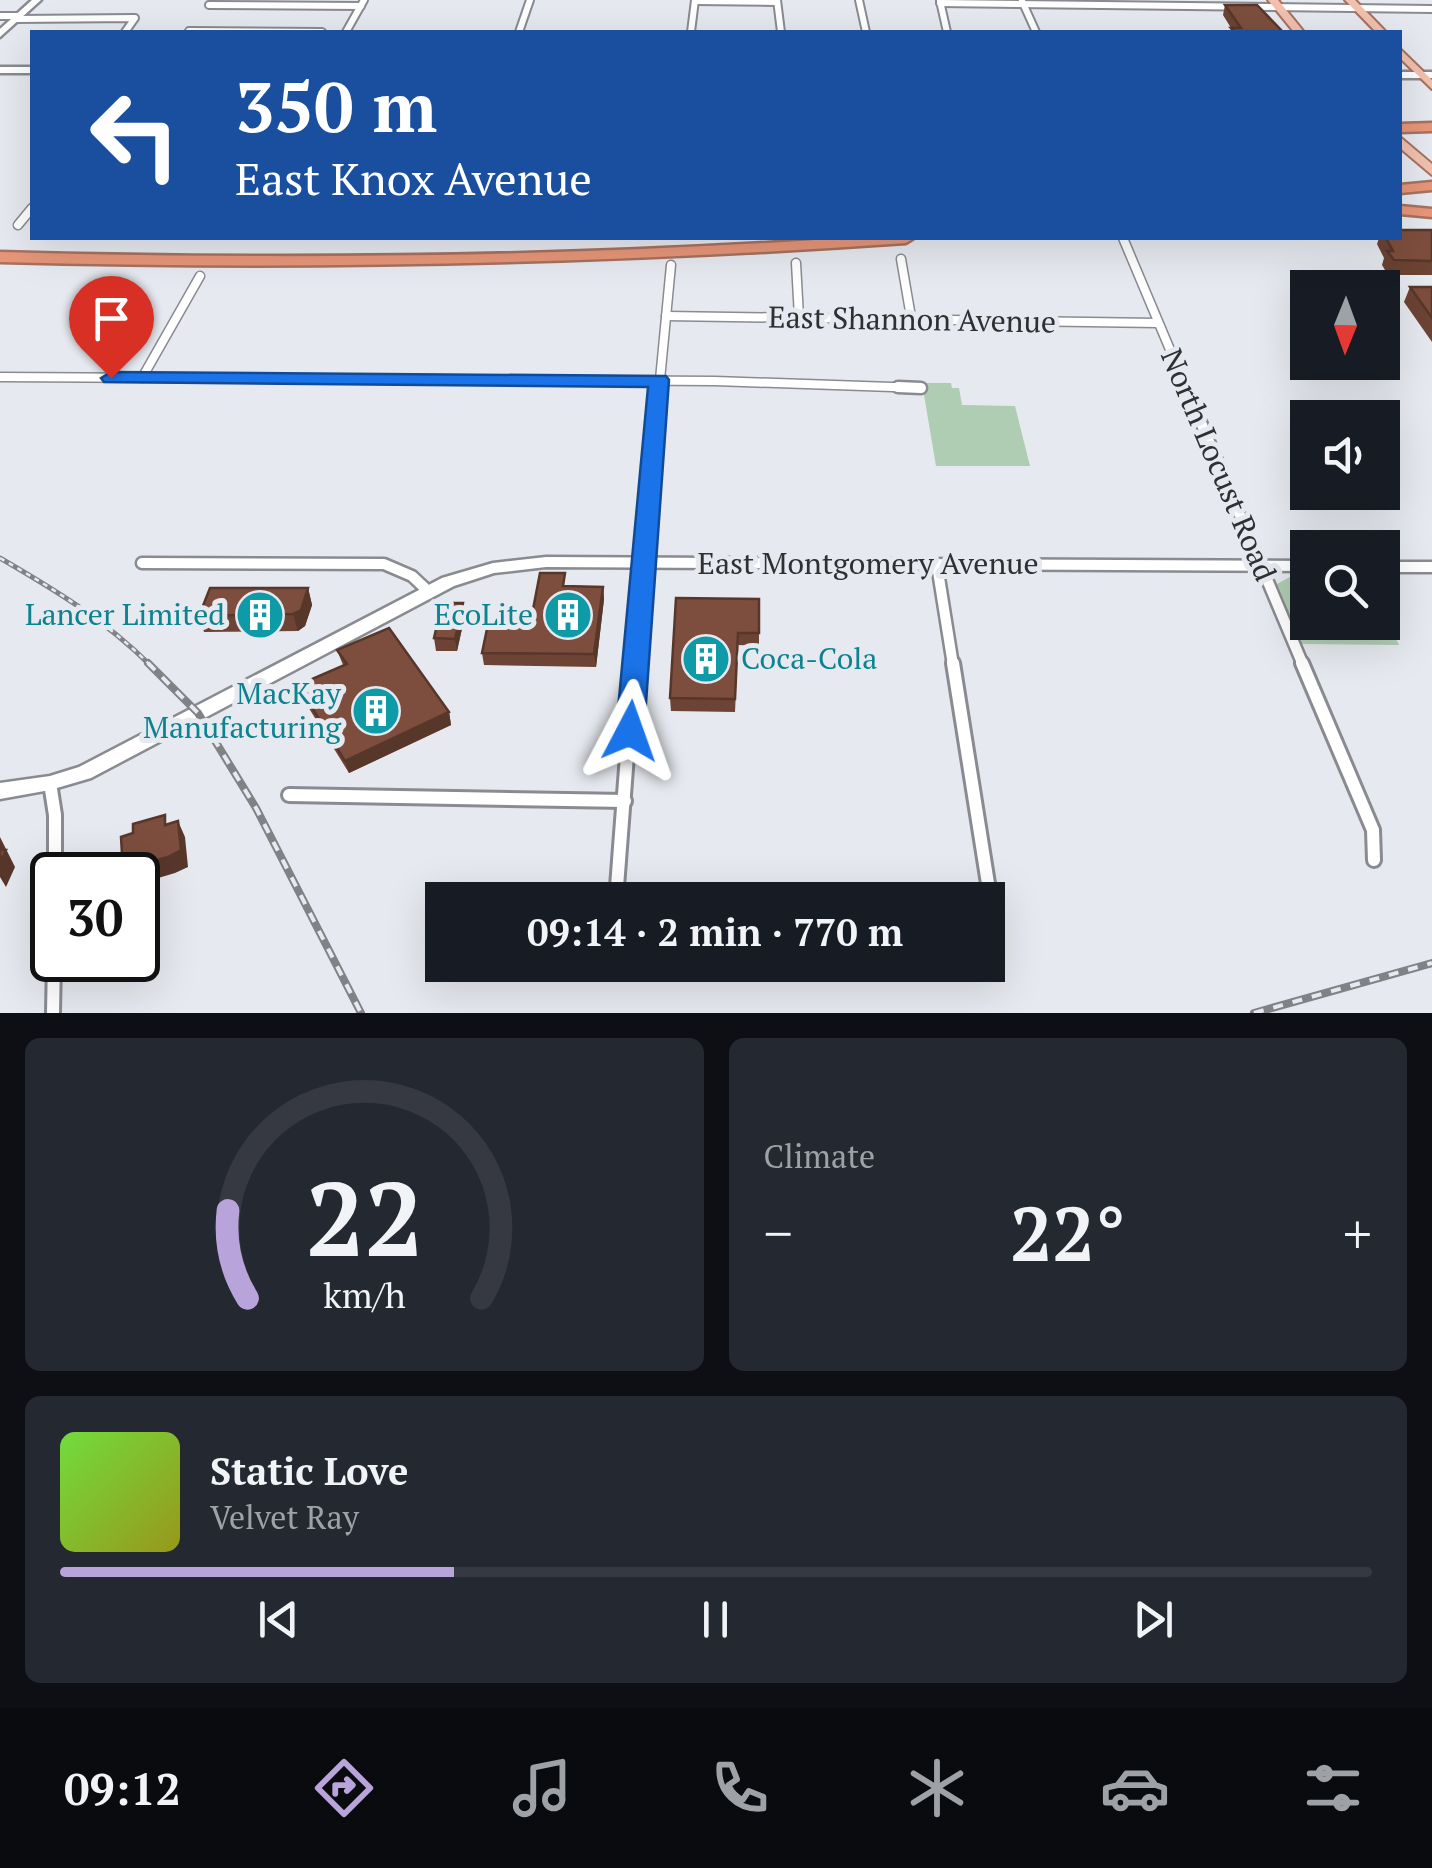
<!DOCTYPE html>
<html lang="en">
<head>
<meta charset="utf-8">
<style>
  :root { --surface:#171b24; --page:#242831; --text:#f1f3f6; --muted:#9ea1a6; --line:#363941; --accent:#b8a3db }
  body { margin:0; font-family:"PT Serif",serif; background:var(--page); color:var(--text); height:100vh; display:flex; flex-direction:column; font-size:38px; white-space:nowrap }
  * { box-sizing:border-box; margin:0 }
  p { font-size:32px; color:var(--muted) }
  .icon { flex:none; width:55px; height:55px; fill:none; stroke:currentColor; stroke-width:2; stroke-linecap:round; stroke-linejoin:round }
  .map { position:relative; height:1013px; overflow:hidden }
  .side { display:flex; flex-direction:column; gap:25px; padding:25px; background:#0d0f14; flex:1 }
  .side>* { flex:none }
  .top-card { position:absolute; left:30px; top:30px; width:1372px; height:210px; border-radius:0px; box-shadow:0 10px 40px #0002; background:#1a4fa0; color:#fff; overflow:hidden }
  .needle { width:65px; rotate:181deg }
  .controls { position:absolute; left:1290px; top:270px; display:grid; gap:20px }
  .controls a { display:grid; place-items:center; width:110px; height:110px; border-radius:0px; background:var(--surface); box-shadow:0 10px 40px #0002; font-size:50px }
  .speed { position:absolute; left:30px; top:852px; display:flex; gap:20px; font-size:50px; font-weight:700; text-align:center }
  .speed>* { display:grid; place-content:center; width:130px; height:130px; border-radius:50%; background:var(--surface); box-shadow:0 10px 40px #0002; line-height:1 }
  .speed .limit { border:5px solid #111; border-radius:15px; background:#fff; color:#111 }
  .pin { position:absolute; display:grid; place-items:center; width:85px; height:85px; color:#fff; margin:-102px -42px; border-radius:50% 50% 50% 0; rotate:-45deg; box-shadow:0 0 10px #0007 }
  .pin .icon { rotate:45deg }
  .me { position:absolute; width:110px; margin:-55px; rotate:4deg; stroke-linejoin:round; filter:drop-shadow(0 0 8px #0008) }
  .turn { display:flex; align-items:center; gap:35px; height:210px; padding:0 40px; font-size:45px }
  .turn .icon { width:130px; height:130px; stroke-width:2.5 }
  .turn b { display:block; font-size:70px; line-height:85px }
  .big { font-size:75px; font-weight:700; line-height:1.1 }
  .side .widget { flex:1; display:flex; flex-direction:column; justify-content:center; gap:15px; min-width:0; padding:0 35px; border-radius:15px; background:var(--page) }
  .side .dial { align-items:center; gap:0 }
  .dial svg { height:260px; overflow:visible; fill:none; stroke:var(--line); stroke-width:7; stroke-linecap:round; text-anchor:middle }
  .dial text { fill:var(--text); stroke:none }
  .song { display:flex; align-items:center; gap:30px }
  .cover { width:120px; height:120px; border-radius:15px; background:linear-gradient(135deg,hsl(100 70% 55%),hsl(60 70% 35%)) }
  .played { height:10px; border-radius:5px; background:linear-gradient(90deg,var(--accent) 30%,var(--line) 30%) }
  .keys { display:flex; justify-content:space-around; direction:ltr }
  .heat { display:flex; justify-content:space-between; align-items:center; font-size:55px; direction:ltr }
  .side .tiles { flex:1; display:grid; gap:25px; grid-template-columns:1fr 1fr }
  .widget:last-child { grid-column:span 2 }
  .trip { position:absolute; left:425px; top:882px; width:580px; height:100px; border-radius:0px; background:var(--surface); box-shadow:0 10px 40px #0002; font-weight:700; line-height:100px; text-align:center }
  .tabs { display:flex; height:160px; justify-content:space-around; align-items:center; background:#090b0e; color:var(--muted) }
  .tabs .icon { width:70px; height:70px }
  .tabs .selected { color:var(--accent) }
  .tabs b { font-size:45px; color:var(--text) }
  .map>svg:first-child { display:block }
  .green { fill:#afcdb2 }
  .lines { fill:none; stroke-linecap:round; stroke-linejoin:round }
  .street-far3-casing { stroke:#898b91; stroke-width:10 }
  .street-far2-casing { stroke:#898b91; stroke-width:11 }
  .street-far1-casing { stroke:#898b91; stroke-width:15 }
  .street-casing { stroke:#898b91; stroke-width:18 }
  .secondary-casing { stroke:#898b91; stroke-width:5 }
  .primary-casing { stroke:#a77260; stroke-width:4 }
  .highway-casing { stroke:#a77260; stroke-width:5 }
  .street-far3 { stroke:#fff; stroke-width:6 }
  .street-far2 { stroke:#fff; stroke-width:8 }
  .street-far1 { stroke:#fff; stroke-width:10 }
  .street { stroke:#fff; stroke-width:12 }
  .secondary { fill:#fff; fill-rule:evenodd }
  .primary { fill:#f1c0af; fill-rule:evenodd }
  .highway { fill:#e79679; fill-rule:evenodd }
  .rail-far1-casing { stroke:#808286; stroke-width:5 }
  .rail-casing { stroke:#808286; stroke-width:8 }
  .rail-far1 { stroke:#e6e9ef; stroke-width:2.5; stroke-dasharray:5; stroke-linecap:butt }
  .rail { stroke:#e6e9ef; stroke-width:4; stroke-dasharray:10; stroke-linecap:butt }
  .wall { fill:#6c4334 }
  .shaded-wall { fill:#58372b }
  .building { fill:#7d4e3d; stroke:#58372b; stroke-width:2.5 }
  .route { fill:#1a73e8; stroke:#114b97; stroke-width:2.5 }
  .labels { text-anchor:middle; stroke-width:10; stroke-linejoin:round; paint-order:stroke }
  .street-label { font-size:30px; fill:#2f3032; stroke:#e6e9ef }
  .culture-label { font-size:30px; fill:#0d838f; stroke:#e6e9ef; text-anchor:end }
</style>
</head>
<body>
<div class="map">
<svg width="1432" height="1013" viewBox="0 0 1432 1013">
  <rect width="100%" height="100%" fill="#e6e9ef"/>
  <g class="green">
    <path d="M 922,383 L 951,383 L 952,388 L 959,388 L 962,405 L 1015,406 L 1030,466 L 936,466 Z"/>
    <path d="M 1290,577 L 1307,577 L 1308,622 L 1382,622 L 1383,613 L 1399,645 L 1302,644 L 1277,584 Z"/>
  </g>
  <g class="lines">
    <g class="street-far3-casing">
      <g id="street-far3">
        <path d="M 777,0 L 781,32"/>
        <path d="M 859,0 L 866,32"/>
        <path d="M 695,1 L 777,2"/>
        <path d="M 940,1 L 947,32"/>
        <path d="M 1022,1 L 1036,32"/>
        <path d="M 940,3 L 1432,9"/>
        <path d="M 209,5 L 361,6"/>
        <path d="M 0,16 L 20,16"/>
        <path d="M 17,19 L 135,18 L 125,32"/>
        <path d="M 189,31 L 322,32"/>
        <path d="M 346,32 L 364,0"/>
        <path d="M 519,32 L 530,0"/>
        <path d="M 691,32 L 695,0"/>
      </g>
    </g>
    <g class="street-far2-casing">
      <g id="street-far2">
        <path d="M 18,225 L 32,208"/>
        <path d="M 1123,238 L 1187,390"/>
        <path d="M 901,259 L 911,317"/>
        <path d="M 796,263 L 799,317"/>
        <path d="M 666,316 L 1158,323"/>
        <path d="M 0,377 L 715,381 L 921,388"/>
        <path d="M 142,378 L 200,276"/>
        <path d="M 659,390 L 671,265"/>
      </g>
    </g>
    <g class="street-far1-casing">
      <g id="street-far1">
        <path d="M 898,387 L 921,388"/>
        <path d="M 1186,387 L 1303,665"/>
        <path d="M 142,563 L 384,564 L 412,576 L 428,591"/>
        <path d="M 937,565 L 953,665"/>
        <path d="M 634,665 L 659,387"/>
      </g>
    </g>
    <g class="street-casing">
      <g id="street">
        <path d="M 953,663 L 993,915"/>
        <path d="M 1302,663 L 1373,830 L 1374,860"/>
        <path d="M 50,783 L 55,815 L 55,875"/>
        <path d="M 289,795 L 625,801"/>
        <path d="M 616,900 L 634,663"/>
        <path d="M 53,1013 L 54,960"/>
      </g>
    </g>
    <g class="secondary-casing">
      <g id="secondary">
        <path d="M 32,0 L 41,0 L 0,37 L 0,29 Z"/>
        <rect x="0" y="67" width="32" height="6"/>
        <rect x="1400" y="72" width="32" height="6"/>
        <path d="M 546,557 L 1308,561 L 1308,571 L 546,567 L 494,573 L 454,586 L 91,778 L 50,790 L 0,799 L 0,783 L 50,776 L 79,767 L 442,578 L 493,563 Z"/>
        <rect x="1382" y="562" width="50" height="10"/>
      </g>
    </g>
    <g class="primary-casing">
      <g id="primary">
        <path d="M 1268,0 L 1278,0 L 1304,32 L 1294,32 Z"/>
        <path d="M 1345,0 L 1355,0 L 1386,32 L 1376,32 Z"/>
        <path d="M 1400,49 L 1432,80 L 1432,89 L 1400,58 Z"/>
        <path d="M 1400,137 L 1432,164 L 1432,175 L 1400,148 Z"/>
      </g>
    </g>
    <g class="highway-casing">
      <g id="highway">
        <path d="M 1432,123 L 1432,131 L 1400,132 L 1400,124 Z"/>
        <path d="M 1432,182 L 1432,190 L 1400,193 L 1400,185 Z"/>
        <path d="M 1400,206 L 1432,209 L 1432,217 L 1400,214 Z"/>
        <path d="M 846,238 L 914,238 L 906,243 C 604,264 303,270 0,262 L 0,252 C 282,260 565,257 846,238 Z"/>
      </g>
    </g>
    <use href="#street-far3" class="street-far3"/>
    <use href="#street-far2" class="street-far2"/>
    <use href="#street-far1" class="street-far1"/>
    <use href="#street" class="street"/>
    <use href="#secondary" class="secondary"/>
    <use href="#primary" class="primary"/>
    <use href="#highway" class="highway"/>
    <g class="rail-far1-casing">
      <path id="rail-far1" d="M 0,558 C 55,590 105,620 150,665"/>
    </g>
    <g class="rail-casing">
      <g id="rail">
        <path d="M 148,663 L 198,713 L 256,808 L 361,1013"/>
        <path d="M 1254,1013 L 1432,963"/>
      </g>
    </g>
    <use href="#rail-far1" class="rail-far1"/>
    <use href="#rail" class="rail"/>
  </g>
  <g class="wall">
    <path d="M 1225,5 L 1283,32 L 1230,32 L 1231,28 L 1223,15 Z"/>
    <path d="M 1432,230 L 1432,275 L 1388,275 L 1382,265 L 1384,258 L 1377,244 L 1379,238 L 1400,238 Z"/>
    <path d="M 1410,287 L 1432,287 L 1432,342 L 1404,302 Z"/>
    <path d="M 567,586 L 603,587 L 604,599 L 596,667 L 484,665 L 482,653 L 530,625 Z"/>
    <path d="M 308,588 L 312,605 L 305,626 L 298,631 L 204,632 L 199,616 Z"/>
    <path d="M 759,599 L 759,646 L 738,645 L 735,712 L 671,711 L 670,698 Z"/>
    <path d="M 463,603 L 465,615 L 457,651 L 436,651 L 434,638 Z"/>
    <path d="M 337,650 L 449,712 L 451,725 L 349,773 L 302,697 L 298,685 L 343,665 Z"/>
  </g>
  <g class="shaded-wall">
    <path d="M 603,587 L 604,599 L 596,667 L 594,654 Z"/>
    <path d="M 308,588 L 312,605 L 305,626 L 298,631 L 293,614 Z"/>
    <path d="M 463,603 L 465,615 L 457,651 L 455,639 Z"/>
    <path d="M 449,712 L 451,725 L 349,773 L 345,761 Z"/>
    <path d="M 178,821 L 185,837 L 188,867 L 175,873 L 138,884 L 138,875 L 105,875 Z"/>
    <path d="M 0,837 L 15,867 L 6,887 L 0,877 Z"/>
  </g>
  <g class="building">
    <path d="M 1225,5 L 1257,5 L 1283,32 L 1235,32 L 1231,28 L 1241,28 Z"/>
    <path d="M 1400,230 L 1432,230 L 1432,261 L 1394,260 L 1387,251 L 1393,251 L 1386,238 L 1400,238 Z"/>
    <path d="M 1410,287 L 1432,287 L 1432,318 Z"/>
    <path d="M 540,573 L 565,573 L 563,586 L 603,587 L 594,654 L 482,653 L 488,624 L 530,625 Z"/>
    <path d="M 210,588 L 308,588 L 301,610 L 293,614 L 199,616 Z"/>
    <path d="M 676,598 L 759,599 L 759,633 L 738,633 L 735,699 L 670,698 Z"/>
    <path d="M 442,603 L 463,603 L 455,639 L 434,638 Z"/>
    <path d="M 389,628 L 449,712 L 345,761 L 298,685 L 347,664 L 337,650 Z"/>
    <path d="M 165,815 L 165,825 L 178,821 L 181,850 L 168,857 L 104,875 L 103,859 L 122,854 L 121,837 L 133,833 L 133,824 Z"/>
    <path d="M 0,850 L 6,850 L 0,862 Z"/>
  </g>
  <path class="route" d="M 111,372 L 666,376 L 669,380 L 644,731 L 640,738 L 630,741 L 620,738 L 616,731 L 648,387 L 104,382 L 101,378 Z"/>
  <defs>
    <g id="building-disc" transform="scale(2.5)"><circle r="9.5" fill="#0f9aa8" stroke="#e6e9ef"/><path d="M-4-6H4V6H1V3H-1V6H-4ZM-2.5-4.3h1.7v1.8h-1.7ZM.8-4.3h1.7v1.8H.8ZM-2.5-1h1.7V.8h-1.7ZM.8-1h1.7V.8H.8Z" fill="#fff"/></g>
  </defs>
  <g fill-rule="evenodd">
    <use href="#building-disc" x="260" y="615"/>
    <use href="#building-disc" x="568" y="615"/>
    <use href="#building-disc" x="706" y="659"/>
    <use href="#building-disc" x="376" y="711"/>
  </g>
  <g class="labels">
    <g class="street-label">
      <text transform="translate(912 320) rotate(1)" y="10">East Shannon Avenue</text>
      <text transform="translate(1218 465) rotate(67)" y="10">North Locust Road</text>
      <text x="868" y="574">East Montgomery Avenue</text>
    </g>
    <g class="culture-label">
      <text x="225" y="625">Lancer Limited</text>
      <text x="533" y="625">EcoLite</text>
      <text x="741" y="669" text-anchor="start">Coca-Cola</text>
      <text x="341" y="704">MacKay<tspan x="341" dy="34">Manufacturing</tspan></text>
    </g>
  </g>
</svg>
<div class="controls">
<a><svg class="needle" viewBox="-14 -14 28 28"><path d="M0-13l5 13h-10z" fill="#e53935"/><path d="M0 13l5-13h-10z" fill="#9ea1a6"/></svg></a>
<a><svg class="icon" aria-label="sound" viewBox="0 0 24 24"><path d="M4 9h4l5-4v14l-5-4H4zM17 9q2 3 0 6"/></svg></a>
<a><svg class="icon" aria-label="search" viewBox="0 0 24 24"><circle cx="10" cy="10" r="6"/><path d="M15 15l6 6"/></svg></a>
</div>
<div class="speed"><div class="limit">30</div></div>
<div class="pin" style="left:111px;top:378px;background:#d93025"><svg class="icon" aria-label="arrive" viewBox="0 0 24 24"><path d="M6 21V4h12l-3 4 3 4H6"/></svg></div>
<svg class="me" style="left:630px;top:731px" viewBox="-20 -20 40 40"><path d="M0-17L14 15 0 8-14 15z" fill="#1a73e8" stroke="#fff" stroke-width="4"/></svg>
<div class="trip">09:14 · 2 min · 770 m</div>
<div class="top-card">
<div class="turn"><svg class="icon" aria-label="left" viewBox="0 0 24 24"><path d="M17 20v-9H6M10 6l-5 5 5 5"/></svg><div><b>350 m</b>East Knox Avenue</div></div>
</div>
</div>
<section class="side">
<div class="tiles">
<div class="widget dial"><svg viewBox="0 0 100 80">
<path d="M14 69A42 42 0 1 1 86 69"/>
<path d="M14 69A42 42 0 0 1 8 42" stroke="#b8a3db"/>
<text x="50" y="56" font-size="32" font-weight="700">22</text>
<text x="50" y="72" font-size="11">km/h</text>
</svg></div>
<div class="widget"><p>Climate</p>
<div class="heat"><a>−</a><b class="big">22°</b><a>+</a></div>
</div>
<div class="widget">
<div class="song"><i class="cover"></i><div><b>Static Love</b><p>Velvet Ray</p></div></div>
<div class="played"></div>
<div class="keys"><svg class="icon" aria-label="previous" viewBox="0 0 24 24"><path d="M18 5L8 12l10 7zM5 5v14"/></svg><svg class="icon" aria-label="pause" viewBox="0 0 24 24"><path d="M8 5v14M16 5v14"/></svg><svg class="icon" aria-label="next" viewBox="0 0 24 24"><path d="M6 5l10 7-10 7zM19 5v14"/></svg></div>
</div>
</div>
</section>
<nav class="tabs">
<b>09:12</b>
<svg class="icon selected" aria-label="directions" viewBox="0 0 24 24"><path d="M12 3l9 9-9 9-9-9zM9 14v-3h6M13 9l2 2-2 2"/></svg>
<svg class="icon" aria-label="music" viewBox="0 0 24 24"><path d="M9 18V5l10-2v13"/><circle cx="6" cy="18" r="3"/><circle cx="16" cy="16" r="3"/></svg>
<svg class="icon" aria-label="phone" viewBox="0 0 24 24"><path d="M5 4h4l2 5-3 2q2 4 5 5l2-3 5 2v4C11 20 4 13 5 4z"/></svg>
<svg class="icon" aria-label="climate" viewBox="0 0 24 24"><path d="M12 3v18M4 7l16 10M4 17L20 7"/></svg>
<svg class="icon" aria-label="car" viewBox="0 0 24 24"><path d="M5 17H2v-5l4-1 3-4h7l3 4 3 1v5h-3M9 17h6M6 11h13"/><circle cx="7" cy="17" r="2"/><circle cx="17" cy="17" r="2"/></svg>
<svg class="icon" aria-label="filters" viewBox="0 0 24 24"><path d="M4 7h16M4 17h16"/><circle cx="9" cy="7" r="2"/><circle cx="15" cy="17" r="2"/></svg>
</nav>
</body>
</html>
